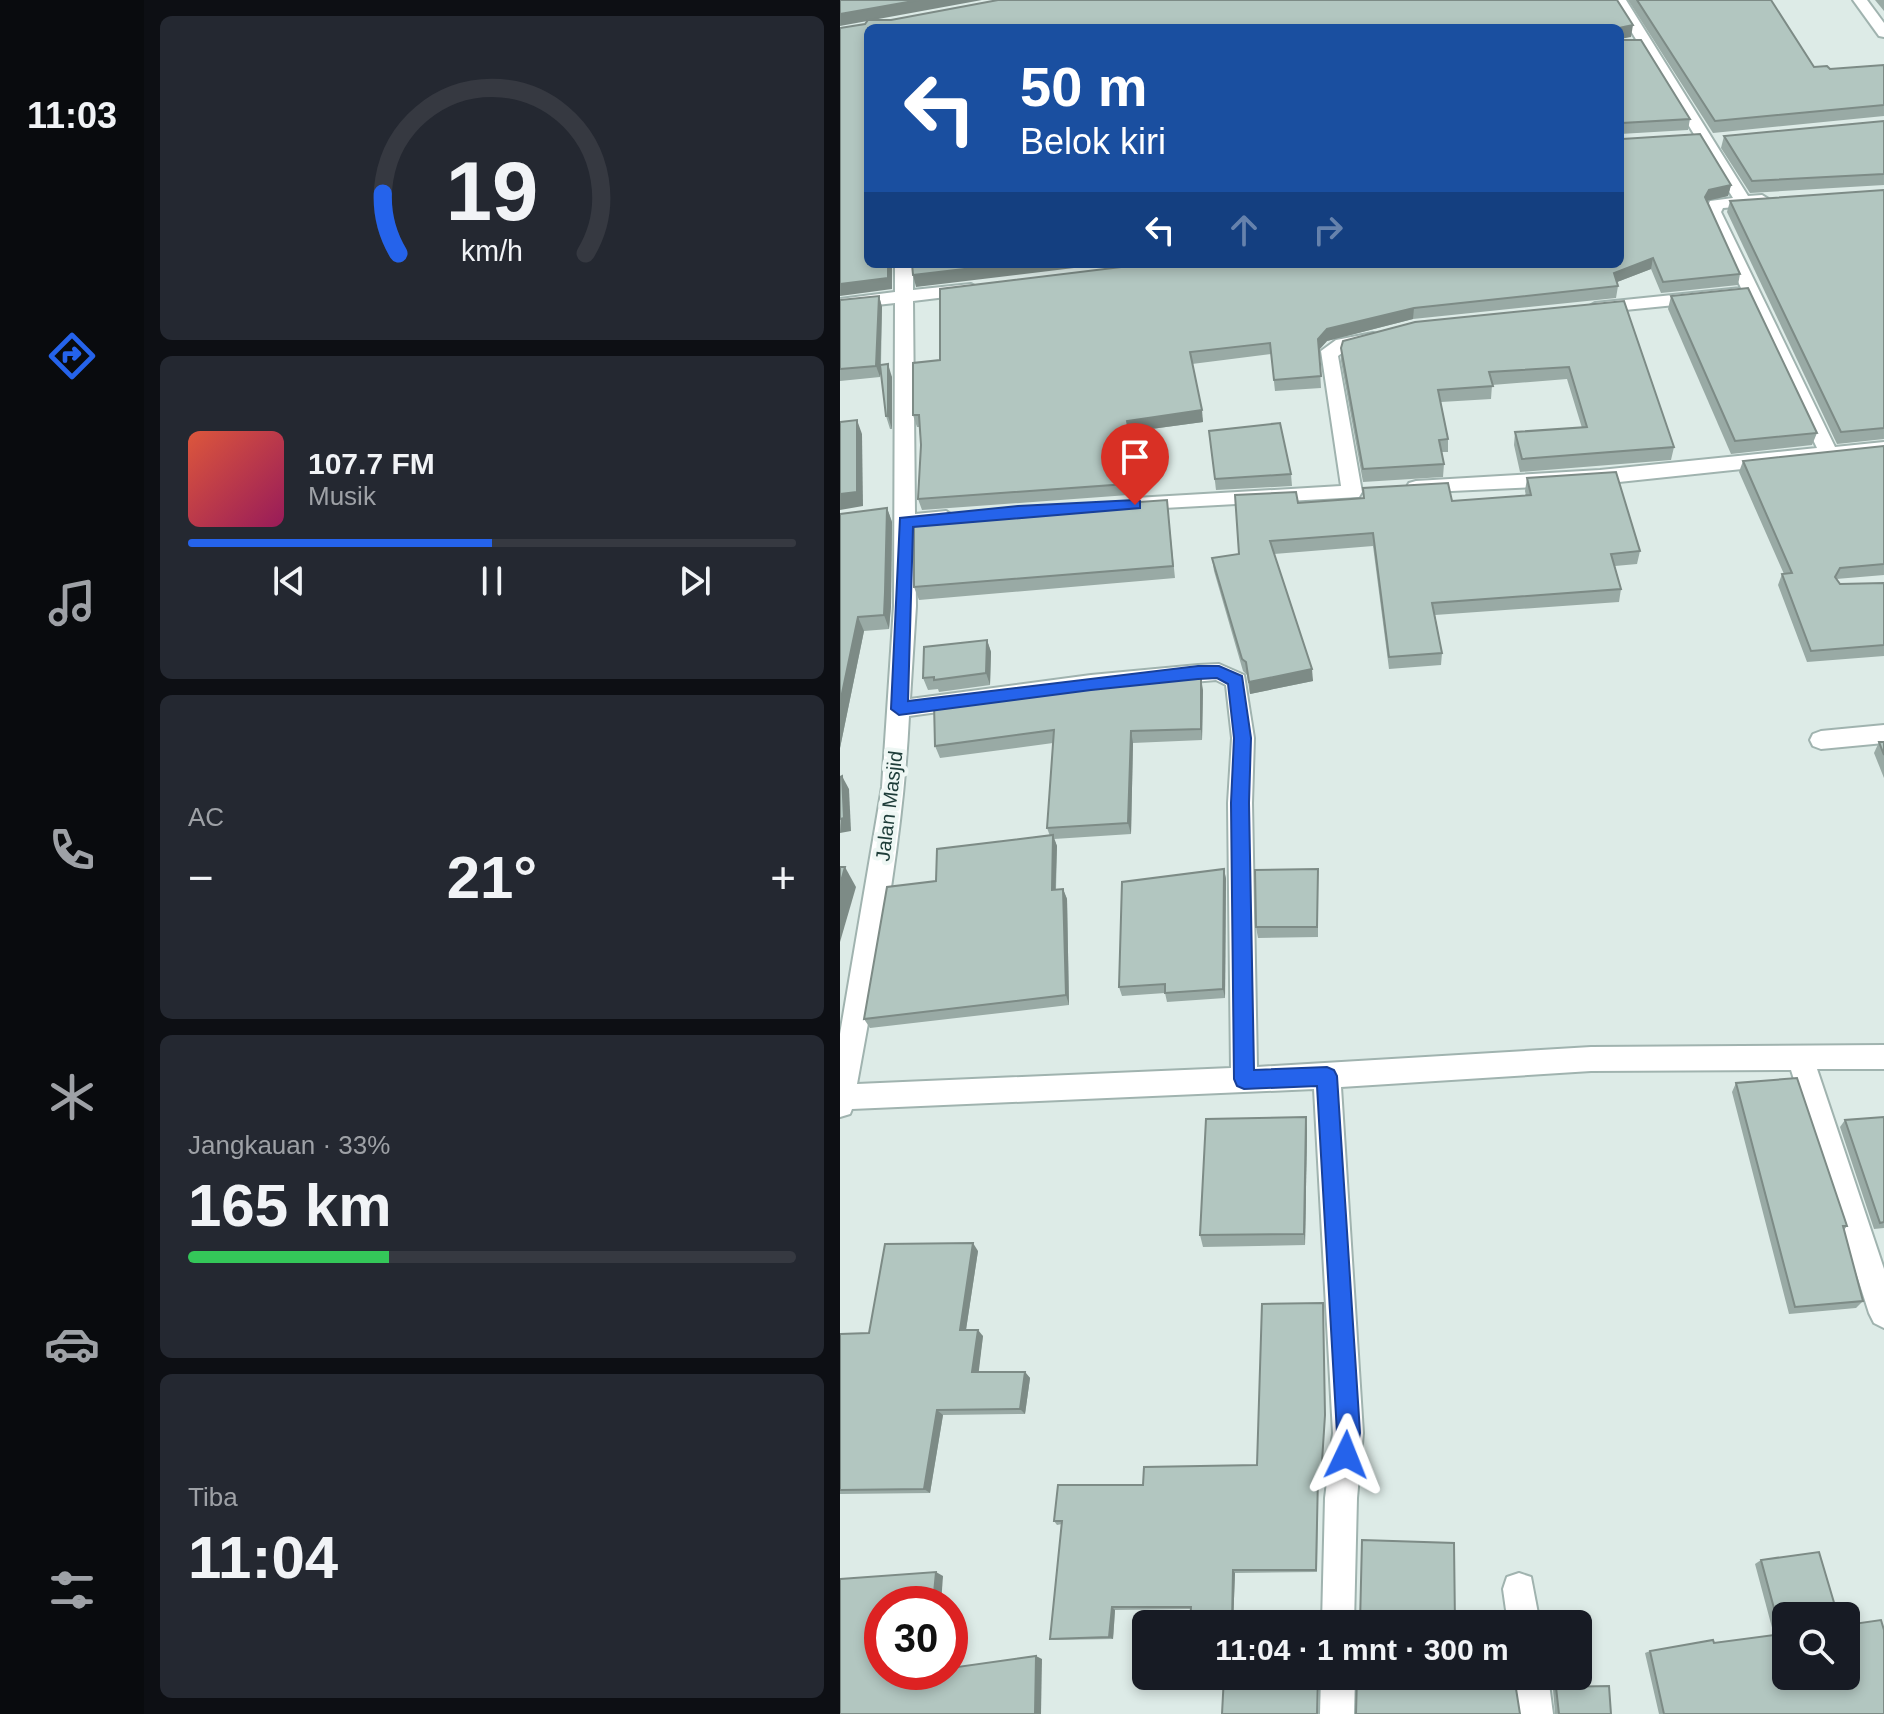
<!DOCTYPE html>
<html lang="id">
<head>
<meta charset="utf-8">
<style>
  :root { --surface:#171b24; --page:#242831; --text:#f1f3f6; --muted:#9ea1a6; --line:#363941; --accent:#2563eb }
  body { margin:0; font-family:Arial,sans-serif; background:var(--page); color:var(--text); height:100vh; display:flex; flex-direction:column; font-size:30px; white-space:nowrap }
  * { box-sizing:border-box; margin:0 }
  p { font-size:26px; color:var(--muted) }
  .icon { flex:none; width:44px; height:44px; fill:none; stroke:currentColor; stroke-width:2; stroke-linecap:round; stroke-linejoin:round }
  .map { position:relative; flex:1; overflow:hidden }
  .side { display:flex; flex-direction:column; gap:16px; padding:16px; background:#0d0f14; width:696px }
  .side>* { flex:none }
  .hud { position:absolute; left:24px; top:24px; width:760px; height:244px; border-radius:12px; box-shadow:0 4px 12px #0003; background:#1a4fa0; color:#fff; overflow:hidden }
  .tools { position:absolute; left:932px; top:1602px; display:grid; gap:16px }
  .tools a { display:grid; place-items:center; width:88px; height:88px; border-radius:12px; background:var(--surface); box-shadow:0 4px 12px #0003; font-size:40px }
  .speed { position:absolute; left:24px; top:1586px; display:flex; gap:16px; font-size:40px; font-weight:700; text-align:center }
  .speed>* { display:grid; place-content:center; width:104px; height:104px; border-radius:50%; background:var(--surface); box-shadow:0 4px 12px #0003; line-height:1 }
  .speed .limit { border:12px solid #d22; background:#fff; color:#111 }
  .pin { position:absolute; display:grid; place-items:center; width:68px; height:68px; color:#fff; margin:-82px -34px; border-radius:50% 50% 50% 0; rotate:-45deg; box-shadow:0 0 8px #0007 }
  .pin .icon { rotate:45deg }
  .me { position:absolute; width:88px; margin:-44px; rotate:2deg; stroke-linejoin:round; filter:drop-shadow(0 0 6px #0008) }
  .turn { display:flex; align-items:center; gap:28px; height:168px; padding:0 24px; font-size:36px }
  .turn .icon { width:104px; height:104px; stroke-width:2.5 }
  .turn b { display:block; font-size:56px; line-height:68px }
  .lanes { display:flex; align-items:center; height:76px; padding:0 24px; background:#0003; justify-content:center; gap:40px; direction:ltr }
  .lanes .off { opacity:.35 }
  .big { font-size:60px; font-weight:800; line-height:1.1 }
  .side .tile { flex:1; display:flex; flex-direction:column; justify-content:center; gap:12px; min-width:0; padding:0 28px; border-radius:12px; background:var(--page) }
  .side .dial { align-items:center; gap:0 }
  .dial svg { height:208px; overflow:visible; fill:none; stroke:var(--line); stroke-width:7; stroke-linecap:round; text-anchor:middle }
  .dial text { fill:var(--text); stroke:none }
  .song { display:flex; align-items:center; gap:24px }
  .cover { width:96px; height:96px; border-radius:12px; background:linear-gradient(135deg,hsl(10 70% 55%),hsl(330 70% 35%)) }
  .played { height:8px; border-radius:4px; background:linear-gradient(90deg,var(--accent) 50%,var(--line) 50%) }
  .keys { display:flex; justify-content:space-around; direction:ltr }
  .heat { display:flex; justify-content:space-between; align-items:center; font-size:44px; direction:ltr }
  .charge { height:12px; border-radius:6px; background:linear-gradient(90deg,#34c759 33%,var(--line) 0) }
  .trip { position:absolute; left:292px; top:1610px; width:460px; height:80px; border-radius:12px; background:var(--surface); box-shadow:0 4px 12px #0003; font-weight:800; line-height:80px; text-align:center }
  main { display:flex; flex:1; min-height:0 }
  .menu { display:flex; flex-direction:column; width:144px; justify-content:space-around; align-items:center; background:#090b0e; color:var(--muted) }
  .menu .icon { width:56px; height:56px }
  .menu .on { color:var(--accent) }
  .menu b { font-size:36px; color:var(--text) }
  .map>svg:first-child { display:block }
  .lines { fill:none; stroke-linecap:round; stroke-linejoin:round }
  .minor-casing { stroke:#a0b3af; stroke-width:4 }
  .minor { fill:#fff; fill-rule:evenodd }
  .wall { fill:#99aaa5 }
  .shaded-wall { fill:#7d8b86 }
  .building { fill:#b2c6c0; stroke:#7d8b86; stroke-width:2 }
  .route { fill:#2563eb; stroke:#184099; stroke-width:2 }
  .labels { text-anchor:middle; stroke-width:8; stroke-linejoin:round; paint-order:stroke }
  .street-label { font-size:20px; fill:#1d3c38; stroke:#eef7f4 }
</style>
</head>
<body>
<main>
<nav class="menu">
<b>11:03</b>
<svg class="icon on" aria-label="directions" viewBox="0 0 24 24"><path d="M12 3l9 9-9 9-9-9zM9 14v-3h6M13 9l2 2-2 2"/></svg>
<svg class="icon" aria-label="music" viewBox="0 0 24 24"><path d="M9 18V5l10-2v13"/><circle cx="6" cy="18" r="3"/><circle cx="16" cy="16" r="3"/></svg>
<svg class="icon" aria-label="phone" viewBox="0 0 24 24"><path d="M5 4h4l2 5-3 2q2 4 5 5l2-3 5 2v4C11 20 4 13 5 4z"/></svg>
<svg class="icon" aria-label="climate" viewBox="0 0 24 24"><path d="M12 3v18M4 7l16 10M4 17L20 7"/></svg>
<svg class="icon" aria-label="car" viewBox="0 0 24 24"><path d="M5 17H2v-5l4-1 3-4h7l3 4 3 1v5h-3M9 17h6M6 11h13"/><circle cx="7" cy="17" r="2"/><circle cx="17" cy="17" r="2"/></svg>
<svg class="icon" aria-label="filters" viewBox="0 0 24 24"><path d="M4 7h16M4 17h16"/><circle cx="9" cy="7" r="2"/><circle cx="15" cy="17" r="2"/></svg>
</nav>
<section class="side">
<div class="tile dial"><svg viewBox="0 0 100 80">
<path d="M14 69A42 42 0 1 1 86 69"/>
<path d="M14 69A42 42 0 0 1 8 46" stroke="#2563eb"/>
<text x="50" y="56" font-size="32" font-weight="700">19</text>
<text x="50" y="72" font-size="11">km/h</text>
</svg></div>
<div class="tile">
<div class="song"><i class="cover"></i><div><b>107.7 FM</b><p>Musik</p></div></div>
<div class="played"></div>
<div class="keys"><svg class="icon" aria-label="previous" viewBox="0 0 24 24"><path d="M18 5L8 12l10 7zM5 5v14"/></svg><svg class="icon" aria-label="pause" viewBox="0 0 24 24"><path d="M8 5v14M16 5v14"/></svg><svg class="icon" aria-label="next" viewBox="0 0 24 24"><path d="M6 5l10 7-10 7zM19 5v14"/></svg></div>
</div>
<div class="tile"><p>AC</p>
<div class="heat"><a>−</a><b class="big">21°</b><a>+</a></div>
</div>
<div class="tile"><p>Jangkauan · 33%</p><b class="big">165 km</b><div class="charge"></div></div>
<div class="tile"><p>Tiba</p><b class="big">11:04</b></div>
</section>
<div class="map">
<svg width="1044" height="1714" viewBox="0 0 1044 1714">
  <rect width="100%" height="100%" fill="#ddebe7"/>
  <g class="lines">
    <g class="minor-casing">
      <g id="minor">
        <path d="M 772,0 L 786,0 L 908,196 L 922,195 L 930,200 L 922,205 L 883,208 L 881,212 L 995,447 L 1044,442 L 1044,454 L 760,484 L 569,493 L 566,488 L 569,483 L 576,481 L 760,470 L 977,448 L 905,298 L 755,313 L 746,308 L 755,303 L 901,288 L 865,212 L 870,201 L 893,198 Z"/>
        <path d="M 1013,0 L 1027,0 L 1044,23 L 1044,37 L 1039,36 Z"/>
        <path d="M 55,264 L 73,264 L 73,290 L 131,284 L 140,289 L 131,294 L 73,301 L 75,514 L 106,511 L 116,518 L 106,525 L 75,528 L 76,606 L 70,699 L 251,675 L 358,665 L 379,664 L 404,675 L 414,738 L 412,803 L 417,1067 L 751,1047 L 1044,1045 L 1044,1069 L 977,1069 L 1044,1269 L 1044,1328 L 1034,1323 L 1029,1313 L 951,1070 L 751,1071 L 501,1087 L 523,1433 L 517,1498 L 514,1624 L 482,1624 L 485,1498 L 493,1433 L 474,1089 L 12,1109 L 10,1114 L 0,1117 L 0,1034 L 42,787 L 54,606 L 55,303 L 0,309 L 0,299 L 55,292 ZM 376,680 L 386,685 L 392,738 L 388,803 L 391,1068 L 17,1084 C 39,962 63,840 69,716 L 251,691 Z"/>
        <path d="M 533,333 L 539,335 L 542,339 L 539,343 L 507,349 L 498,356 L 522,492 L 519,497 L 288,510 L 285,505 L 295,498 L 501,486 L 481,351 L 496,340 Z"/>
        <path d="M 1044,725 L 1044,743 L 981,749 L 973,746 L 970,740 L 973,734 L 981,731 Z"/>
        <path d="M 679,1573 L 691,1577 L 700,1624 L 668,1624 L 663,1589 L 667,1577 Z"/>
        <path d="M 481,1676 L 515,1676 L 514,1714 L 480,1714 Z"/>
        <path d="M 674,1676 L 708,1676 L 713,1714 L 679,1714 Z"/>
      </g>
    </g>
    <use href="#minor" class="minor"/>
  </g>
  <g class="wall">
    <path d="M 788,0 L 931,0 L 974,67 L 990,69 L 1044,65 L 1044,116 L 873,133 Z"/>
    <path d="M 1035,0 L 1044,0 L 1044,11 Z"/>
    <path d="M 780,40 L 850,119 L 848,130 L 780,134 Z"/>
    <path d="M 1044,121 L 1044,185 L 910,193 L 881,148 L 884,136 Z"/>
    <path d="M 782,139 L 891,185 L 888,196 L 867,201 L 900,274 L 898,285 L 821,293 L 811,269 L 777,282 L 778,286 L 776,298 L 573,319 L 487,341 L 479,350 L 481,388 L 435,391 L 431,354 L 352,364 L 363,422 L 289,432 L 302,494 L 82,510 L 78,499 L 81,445 L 79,427 L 77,427 L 73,415 L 100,360 L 780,264 Z"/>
    <path d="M 1044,190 L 1044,439 L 997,444 L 887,212 L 890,201 Z"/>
    <path d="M 39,296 L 42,307 L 41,365 L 52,377 L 52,429 L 50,429 L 46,416 L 40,367 L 40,377 L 0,381 L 0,300 Z"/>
    <path d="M 831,296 L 977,433 L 972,445 L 891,454 L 828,309 Z"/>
    <path d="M 784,301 L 834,447 L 831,460 L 680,472 L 674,445 L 675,432 L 742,428 L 727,379 L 652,385 L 651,399 L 601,402 L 608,439 L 608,452 L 602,452 L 604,464 L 603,477 L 523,482 L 501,361 L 501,348 Z"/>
    <path d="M 369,431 L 451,474 L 452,486 L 376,490 Z"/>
    <path d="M 1044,446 L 1044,575 L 996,579 L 1000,584 L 1044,583 L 1044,656 L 967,662 L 938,585 L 942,574 L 944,574 L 899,472 L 903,461 Z"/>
    <path d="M 687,478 L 800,551 L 797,564 L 775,566 L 781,589 L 779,602 L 595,615 L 602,653 L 601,665 L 549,669 L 533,546 L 434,554 L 473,681 L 410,694 L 407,675 L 403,671 L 374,571 L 372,558 L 399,554 L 458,503 L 523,498 L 523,488 L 612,501 L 686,496 L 685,491 Z"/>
    <path d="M 327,500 L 335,578 L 79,600 L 74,587 Z"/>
    <path d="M 47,508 L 52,522 L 51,606 L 49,629 L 24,631 L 0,748 L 0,514 Z"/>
    <path d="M 147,640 L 151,652 L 150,685 L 99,692 L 98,689 L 88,690 L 83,678 Z"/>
    <path d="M 363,690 L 362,740 L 293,743 L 291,834 L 214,839 L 217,846 L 216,890 L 223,889 L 227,899 L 229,1005 L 30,1028 L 24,1019 L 96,881 L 210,836 L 207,828 L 213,743 L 100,758 L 95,746 Z"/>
    <path d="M 1039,742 L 1044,742 L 1044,778 L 1034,753 Z"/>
    <path d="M 384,869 L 386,879 L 385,998 L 327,1002 L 325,993 L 282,996 L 279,987 Z"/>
    <path d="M 478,880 L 478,937 L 418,938 L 416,927 Z"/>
    <path d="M 896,1083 L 1007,1226 L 1004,1230 L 1023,1301 L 1016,1308 L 949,1314 L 892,1092 Z"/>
    <path d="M 466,1117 L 467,1130 L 465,1245 L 363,1247 L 360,1235 Z"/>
    <path d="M 1044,1117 L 1044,1228 L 1034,1229 L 1000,1127 L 1005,1120 Z"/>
    <path d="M 138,1251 L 126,1330 L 143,1336 L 138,1372 L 185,1372 L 190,1378 L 185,1414 L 103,1415 L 90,1493 L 0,1494 L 0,1334 L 29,1333 Z"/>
    <path d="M 485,1420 L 481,1481 L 478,1481 L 477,1572 L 395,1573 L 393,1624 L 350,1624 L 351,1609 L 275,1610 L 273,1639 L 214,1640 L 210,1639 L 222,1524 L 217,1525 L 214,1521 L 303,1485 L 417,1465 Z"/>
    <path d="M 921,1560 L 946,1616 L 1044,1714 L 819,1714 L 805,1653 L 810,1651 L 934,1635 L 915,1564 Z"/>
    <path d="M 716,1687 L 771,1714 L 715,1714 L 713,1689 Z"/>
  </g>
  <g class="shaded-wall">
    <path d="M 79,0 L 142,0 L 0,26 L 0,14 Z"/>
    <path d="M 793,25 L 791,37 L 780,39 L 780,28 Z"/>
    <path d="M 891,185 L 888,196 L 866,201 L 865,197 L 869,190 Z"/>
    <path d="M 813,258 L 811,269 L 772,284 L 774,273 Z"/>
    <path d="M 48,264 L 52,264 L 52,289 L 0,296 L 0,284 Z"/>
    <path d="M 167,264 L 267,264 L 76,287 L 73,275 Z"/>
    <path d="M 39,296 L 42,307 L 40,377 L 36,366 Z"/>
    <path d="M 574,308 L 573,319 L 487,341 L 478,351 L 478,339 L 487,329 Z"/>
    <path d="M 48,364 L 52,377 L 52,429 L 48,416 Z"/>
    <path d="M 362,410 L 363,422 L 289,432 L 287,421 Z"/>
    <path d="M 17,420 L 22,434 L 23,506 L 0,510 L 0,494 Z"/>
    <path d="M 47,508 L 52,522 L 51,606 L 49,629 L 44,615 Z"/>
    <path d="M 18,617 L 24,631 L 0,748 L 0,703 Z"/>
    <path d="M 147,640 L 151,652 L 150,685 L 146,673 Z"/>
    <path d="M 472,669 L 473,681 L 410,694 L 409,682 Z"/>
    <path d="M 361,678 L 363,690 L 362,740 L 361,729 Z"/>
    <path d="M 291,731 L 293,743 L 291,834 L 288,823 Z"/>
    <path d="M 2,776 L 9,789 L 11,831 L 0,833 Z"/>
    <path d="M 213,835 L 217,846 L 215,900 L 212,890 Z"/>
    <path d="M 5,867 L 16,887 L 0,942 L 0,885 Z"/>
    <path d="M 384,869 L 386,879 L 385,998 L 383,989 Z"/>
    <path d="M 223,889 L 227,899 L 229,1005 L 226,995 Z"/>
    <path d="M 466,1117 L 467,1130 L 465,1245 L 464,1234 Z"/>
    <path d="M 133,1243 L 138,1251 L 125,1336 L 120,1330 Z"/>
    <path d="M 138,1330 L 143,1336 L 138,1378 L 132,1372 Z"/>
    <path d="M 185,1372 L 190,1378 L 185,1414 L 180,1409 Z"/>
    <path d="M 97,1410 L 103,1415 L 90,1493 L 84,1489 Z"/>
    <path d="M 393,1570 L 395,1573 L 393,1624 L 392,1624 Z"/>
    <path d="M 96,1572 L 103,1576 L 101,1604 L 93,1604 Z"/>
    <path d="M 272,1607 L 275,1610 L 273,1639 L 269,1637 Z"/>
    <path d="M 196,1656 L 202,1659 L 201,1714 L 195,1714 Z"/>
  </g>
  <g class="building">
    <path d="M 0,0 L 79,0 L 0,14 Z"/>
    <path d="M 158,0 L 777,0 L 793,25 L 779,28 L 28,28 L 28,264 L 48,264 L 48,278 L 0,284 L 0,28 L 25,24 L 28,20 L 51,20 Z"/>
    <path d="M 797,0 L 931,0 L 974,67 L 987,66 L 990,69 L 1044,65 L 1044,105 L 875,121 Z"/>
    <path d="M 780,40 L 801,40 L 850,119 L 782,123 L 780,130 Z"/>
    <path d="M 1044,121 L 1044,174 L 912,181 L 884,136 Z"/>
    <path d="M 860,134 L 891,185 L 869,190 L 865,197 L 900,274 L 823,282 L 813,258 L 774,273 L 778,286 L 574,308 L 487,329 L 478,339 L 481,376 L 434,380 L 430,343 L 350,352 L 362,410 L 287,421 L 300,483 L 78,499 L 81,445 L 79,415 L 73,415 L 73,363 L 100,360 L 100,289 L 306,264 L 780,264 L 780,137 L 782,139 Z"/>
    <path d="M 1044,190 L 1044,428 L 1001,432 L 890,201 Z"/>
    <path d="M 72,264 L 167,264 L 73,275 Z"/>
    <path d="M 908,288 L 977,433 L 895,441 L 831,296 Z"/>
    <path d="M 39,296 L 36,366 L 0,369 L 0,300 Z"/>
    <path d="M 784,301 L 834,447 L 682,459 L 675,432 L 747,427 L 729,367 L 649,372 L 653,386 L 598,390 L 608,439 L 599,440 L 604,464 L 523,469 L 501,348 L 503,341 L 575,322 Z"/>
    <path d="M 48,364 L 48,416 L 46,416 L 40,365 Z"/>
    <path d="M 17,420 L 17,492 L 0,494 L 0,422 Z"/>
    <path d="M 440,423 L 451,474 L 375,479 L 369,431 Z"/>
    <path d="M 1044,446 L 1044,564 L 1000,568 L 995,577 L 1000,584 L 1044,583 L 1044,645 L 971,651 L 942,574 L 952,573 L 903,461 Z"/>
    <path d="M 776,472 L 800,551 L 771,554 L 781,589 L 592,603 L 602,653 L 549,657 L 533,533 L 430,541 L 472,669 L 409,682 L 406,662 L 402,659 L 372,558 L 399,554 L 395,495 L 456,492 L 458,503 L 524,498 L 523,488 L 608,483 L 612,501 L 691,495 L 687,478 Z"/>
    <path d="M 327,500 L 333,566 L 74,587 L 74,518 Z"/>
    <path d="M 47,508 L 45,592 L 44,615 L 18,617 L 0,703 L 0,514 Z"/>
    <path d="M 147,640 L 146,673 L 94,680 L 94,677 L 83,678 L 84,647 Z"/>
    <path d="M 361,678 L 361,729 L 291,731 L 288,823 L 207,828 L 214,730 L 95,746 L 94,703 L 282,681 Z"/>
    <path d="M 1039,742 L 1044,742 L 1044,755 Z"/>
    <path d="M 2,776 L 4,818 L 0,819 L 0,777 Z"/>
    <path d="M 213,835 L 212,890 L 223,889 L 226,995 L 24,1019 L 47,887 L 96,881 L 97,849 Z"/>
    <path d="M 0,867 L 5,867 L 0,885 Z"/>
    <path d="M 384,869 L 383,989 L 325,993 L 325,984 L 279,987 L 282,882 Z"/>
    <path d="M 478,869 L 477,927 L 416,927 L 415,870 Z"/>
    <path d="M 957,1078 L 1007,1226 L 1003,1226 L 1023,1301 L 955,1307 L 896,1083 Z"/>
    <path d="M 466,1117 L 464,1234 L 360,1235 L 366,1119 Z"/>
    <path d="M 1044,1117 L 1044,1222 L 1040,1223 L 1005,1120 Z"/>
    <path d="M 133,1243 L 120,1330 L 138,1330 L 132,1372 L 185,1372 L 180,1409 L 97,1410 L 84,1489 L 0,1490 L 0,1334 L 29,1333 L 45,1244 Z"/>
    <path d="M 483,1303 L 485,1415 L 481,1477 L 478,1477 L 476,1570 L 393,1570 L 392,1624 L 350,1624 L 351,1607 L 272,1607 L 269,1637 L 210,1639 L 222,1521 L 214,1521 L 218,1485 L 303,1485 L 304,1467 L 417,1465 L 422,1304 Z"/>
    <path d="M 522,1540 L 614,1543 L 615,1624 L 520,1624 Z"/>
    <path d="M 979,1552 L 998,1616 L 946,1616 L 946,1676 L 1006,1676 L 1006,1625 L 1041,1620 L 1044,1630 L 1044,1714 L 824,1714 L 810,1651 L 873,1640 L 874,1643 L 941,1634 L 921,1560 Z"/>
    <path d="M 96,1572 L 93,1604 L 42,1604 L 42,1672 L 110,1672 L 110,1668 L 196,1656 L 195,1714 L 0,1714 L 0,1579 Z"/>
    <path d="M 384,1676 L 478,1676 L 477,1714 L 382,1714 Z"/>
    <path d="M 517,1676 L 674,1676 L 680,1714 L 516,1714 Z"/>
    <path d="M 769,1686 L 771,1714 L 719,1714 L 716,1687 Z"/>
  </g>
  <path class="route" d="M 295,500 L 300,501 L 300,508 L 73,527 L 68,701 L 358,666 L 379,666 L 402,676 L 411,738 L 409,803 L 414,1070 L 487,1067 L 494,1070 L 497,1076 L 520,1433 L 514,1463 L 506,1466 L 497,1463 L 494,1455 L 497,1433 L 477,1086 L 404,1089 L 397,1086 L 394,1079 L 391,803 L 394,738 L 388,684 L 377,678 L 358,679 L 251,690 L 59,715 L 51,709 L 60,518 L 178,506 Z"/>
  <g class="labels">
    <g class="street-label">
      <text transform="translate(49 806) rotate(-83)" y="7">Jalan Masjid</text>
    </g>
  </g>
</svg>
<div class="tools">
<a><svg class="icon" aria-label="search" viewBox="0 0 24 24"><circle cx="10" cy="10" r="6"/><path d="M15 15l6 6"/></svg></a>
</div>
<div class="speed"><div class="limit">30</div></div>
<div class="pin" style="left:295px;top:505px;background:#d93025"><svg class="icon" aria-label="arrive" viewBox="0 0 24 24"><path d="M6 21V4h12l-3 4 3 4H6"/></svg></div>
<svg class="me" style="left:506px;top:1455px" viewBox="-20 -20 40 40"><path d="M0-17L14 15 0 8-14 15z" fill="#2563eb" stroke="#fff" stroke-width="4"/></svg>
<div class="trip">11:04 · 1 mnt · 300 m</div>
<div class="hud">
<div class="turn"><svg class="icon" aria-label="left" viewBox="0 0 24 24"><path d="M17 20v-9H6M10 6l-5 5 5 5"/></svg><div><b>50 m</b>Belok kiri</div></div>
<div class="lanes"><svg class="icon" aria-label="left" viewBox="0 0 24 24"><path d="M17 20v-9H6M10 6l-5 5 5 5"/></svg><svg class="icon off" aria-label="ahead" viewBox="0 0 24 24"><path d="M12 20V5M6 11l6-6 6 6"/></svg><svg class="icon off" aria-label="right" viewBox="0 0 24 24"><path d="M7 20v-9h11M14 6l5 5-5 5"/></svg></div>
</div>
</div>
</main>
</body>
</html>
